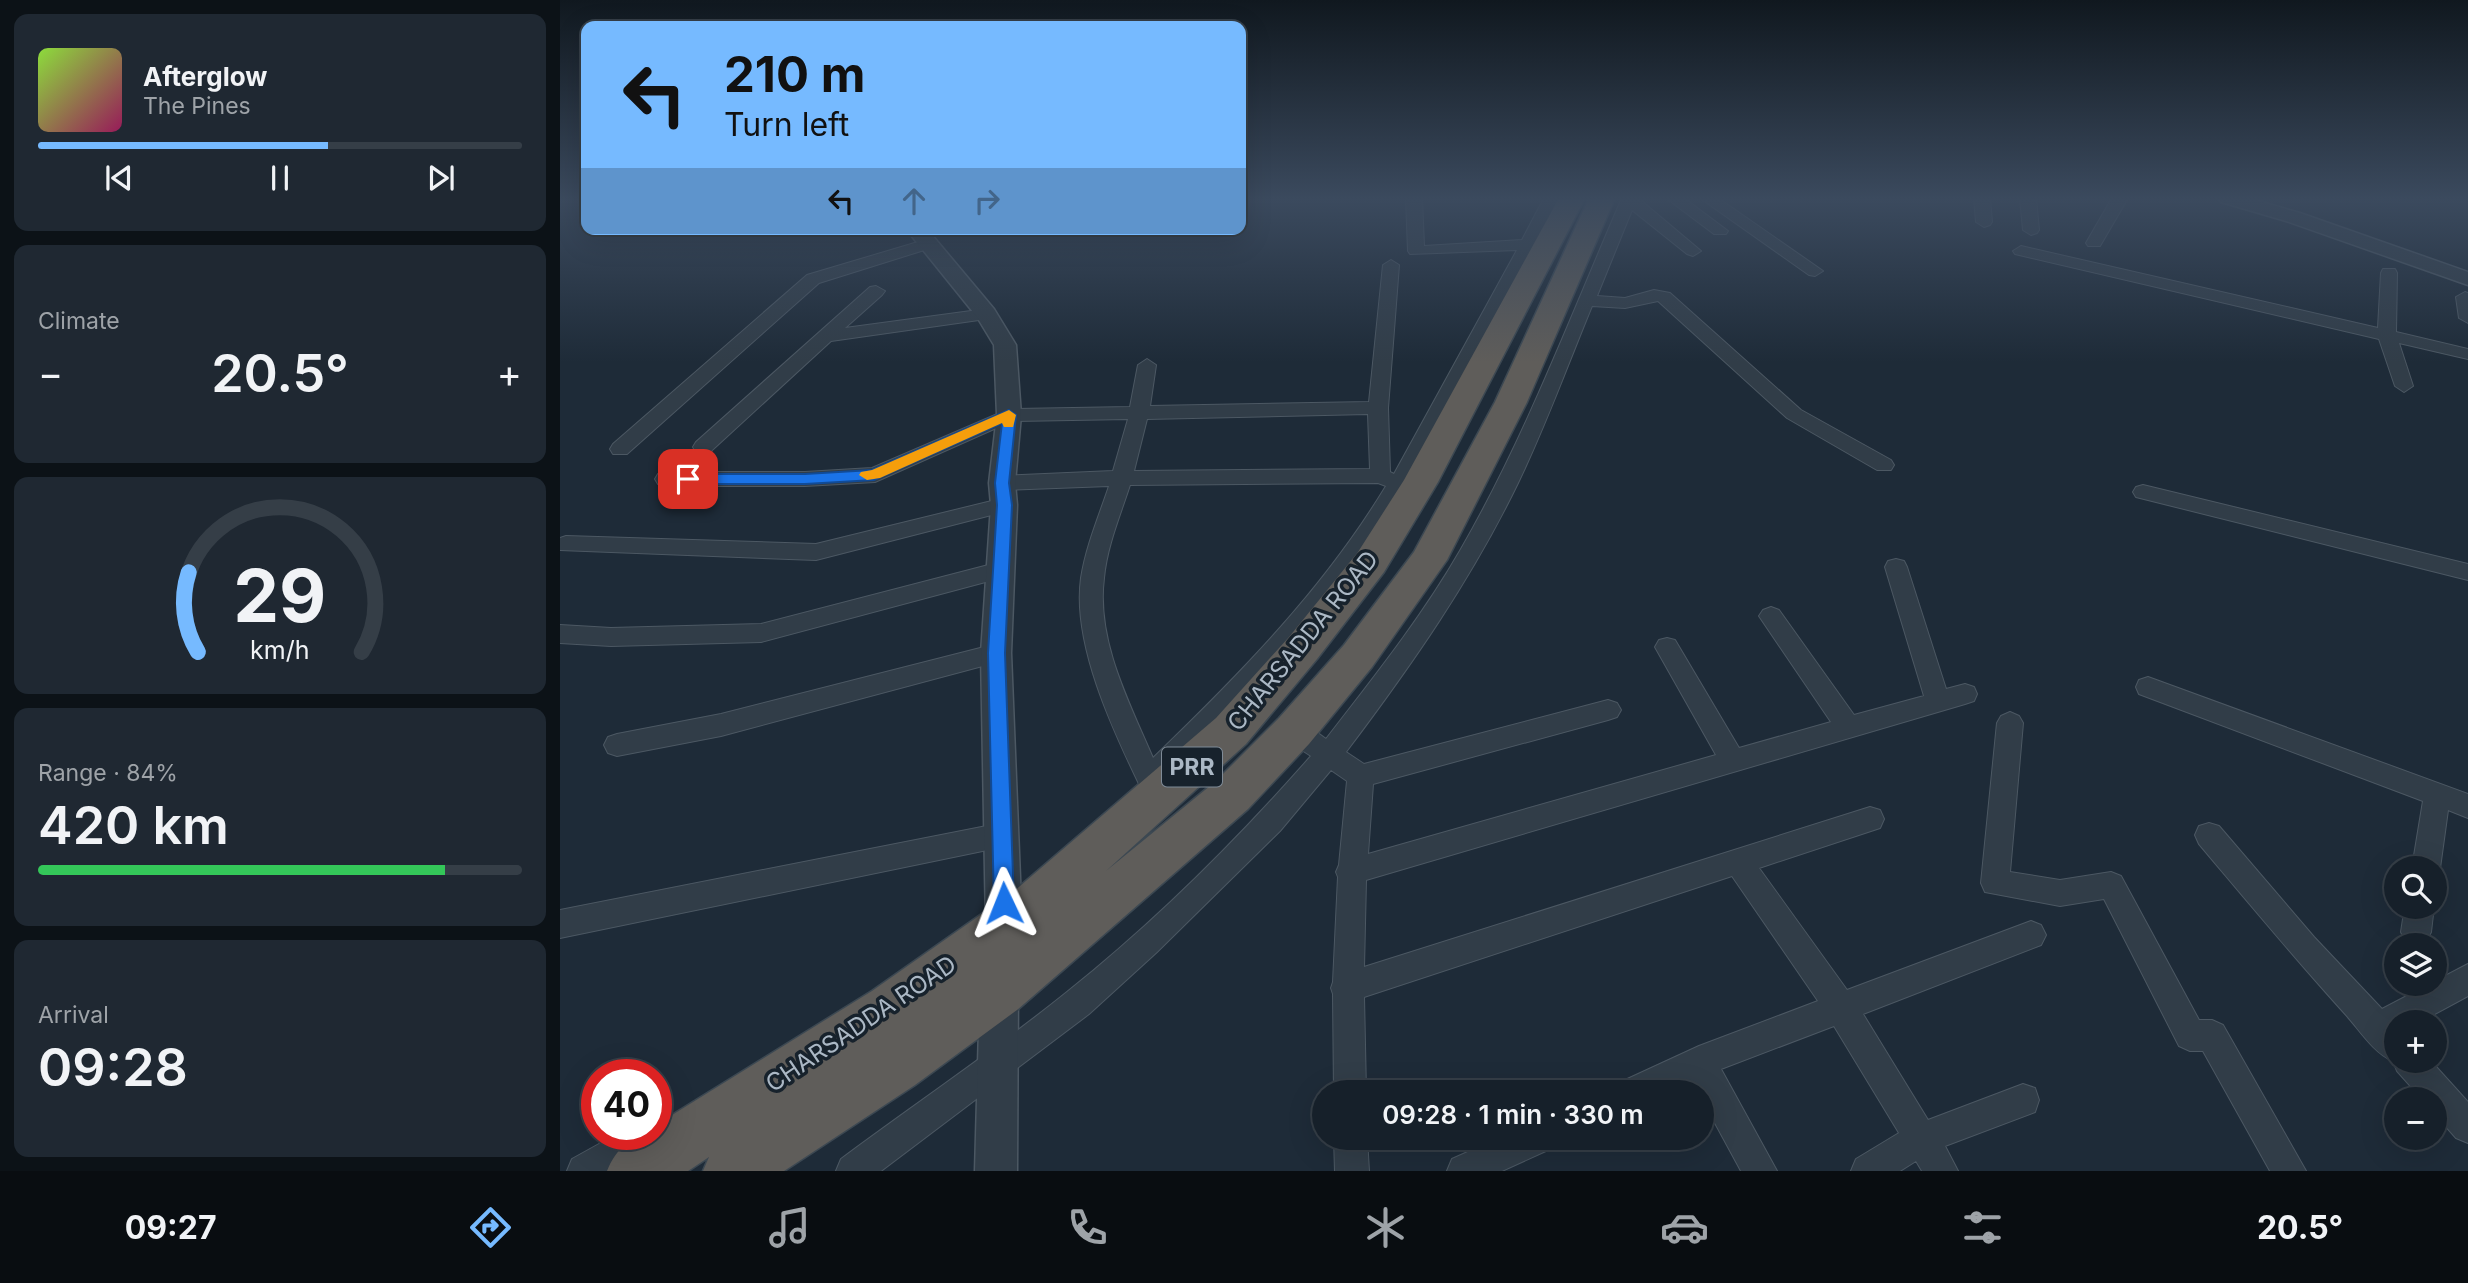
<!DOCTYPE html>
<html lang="en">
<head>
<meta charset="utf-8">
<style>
  :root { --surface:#16202a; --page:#1f2832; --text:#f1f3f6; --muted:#9ea3a8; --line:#353e47; --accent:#76baff }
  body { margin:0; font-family:Inter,sans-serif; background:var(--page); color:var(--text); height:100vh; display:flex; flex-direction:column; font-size:26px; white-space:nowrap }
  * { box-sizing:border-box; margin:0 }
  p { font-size:23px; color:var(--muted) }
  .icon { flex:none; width:38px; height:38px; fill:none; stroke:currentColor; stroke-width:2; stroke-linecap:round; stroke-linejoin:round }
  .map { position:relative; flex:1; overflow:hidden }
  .sheet { display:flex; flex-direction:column; gap:14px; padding:14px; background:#0c1217; width:560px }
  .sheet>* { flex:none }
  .banner { position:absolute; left:21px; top:21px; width:665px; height:214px; border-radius:14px; box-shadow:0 7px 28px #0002,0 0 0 2px var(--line); background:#76baff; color:#111; overflow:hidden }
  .fabs { position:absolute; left:1824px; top:856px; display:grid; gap:14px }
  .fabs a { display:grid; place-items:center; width:63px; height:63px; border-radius:50%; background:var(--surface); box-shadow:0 7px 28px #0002,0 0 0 2px var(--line); font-size:35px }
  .speed { position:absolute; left:21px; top:1059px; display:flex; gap:14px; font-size:35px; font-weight:700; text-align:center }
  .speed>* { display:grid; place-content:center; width:91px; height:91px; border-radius:50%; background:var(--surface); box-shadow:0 7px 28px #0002,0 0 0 2px var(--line); line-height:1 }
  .speed .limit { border:10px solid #d22; background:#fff; color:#111 }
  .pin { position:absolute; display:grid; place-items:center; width:60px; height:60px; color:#fff; margin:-30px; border-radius:14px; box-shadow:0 4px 10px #0006 }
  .me { position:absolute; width:77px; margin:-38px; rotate:358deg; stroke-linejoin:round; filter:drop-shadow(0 0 5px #0008) }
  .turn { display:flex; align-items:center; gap:24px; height:147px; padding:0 28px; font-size:32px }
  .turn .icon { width:91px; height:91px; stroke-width:2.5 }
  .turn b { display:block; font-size:49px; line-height:60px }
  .lanes { display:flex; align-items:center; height:66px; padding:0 28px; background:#0003; justify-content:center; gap:35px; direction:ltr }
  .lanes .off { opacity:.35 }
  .big { font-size:52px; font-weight:600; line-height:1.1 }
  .sheet .tile { flex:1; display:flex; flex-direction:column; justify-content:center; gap:10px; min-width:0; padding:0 24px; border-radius:14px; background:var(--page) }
  .sheet .dial { align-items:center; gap:0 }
  .dial svg { height:182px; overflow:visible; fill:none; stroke:var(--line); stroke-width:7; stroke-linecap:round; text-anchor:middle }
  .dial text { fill:var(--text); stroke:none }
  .song { display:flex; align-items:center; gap:21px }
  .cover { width:84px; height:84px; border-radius:10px; background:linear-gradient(135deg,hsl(90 70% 55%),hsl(330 70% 35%)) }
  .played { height:7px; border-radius:4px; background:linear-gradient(90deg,var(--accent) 60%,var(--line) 60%) }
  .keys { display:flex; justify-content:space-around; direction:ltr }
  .heat { display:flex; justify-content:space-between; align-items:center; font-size:38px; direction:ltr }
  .charge { height:10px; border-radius:5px; background:linear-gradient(90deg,#34c759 84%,var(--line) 0) }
  .trip { position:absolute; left:752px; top:1080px; width:402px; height:70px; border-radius:35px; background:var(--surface); box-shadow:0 7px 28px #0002,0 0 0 2px var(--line); font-weight:600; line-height:70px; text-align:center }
  .tabs { display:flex; height:112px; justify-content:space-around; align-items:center; background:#090d11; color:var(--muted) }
  .tabs .icon { width:49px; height:49px }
  .tabs .on { color:var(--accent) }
  .tabs b { font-size:32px; color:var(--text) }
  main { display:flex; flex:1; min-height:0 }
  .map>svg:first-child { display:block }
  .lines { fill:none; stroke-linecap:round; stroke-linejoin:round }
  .minor-casing { stroke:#4c5863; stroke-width:2 }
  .tertiary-casing { stroke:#4c5863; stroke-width:3 }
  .trunk-casing { stroke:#3c4852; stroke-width:3 }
  .minor { fill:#313d48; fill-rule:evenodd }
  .tertiary { fill:#313d48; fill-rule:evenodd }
  .trunk { fill:#5f5d5a; fill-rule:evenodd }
  .route { fill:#1a73e8; stroke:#114b97; stroke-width:2 }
  .slow { fill:#f59e0b }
  .labels { text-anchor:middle; stroke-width:7; stroke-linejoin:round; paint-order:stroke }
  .shield { fill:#17222c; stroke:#7f8b97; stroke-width:2 }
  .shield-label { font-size:23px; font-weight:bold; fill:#abb8c5 }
  .street-label { font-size:24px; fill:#abb8c5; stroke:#17222c }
</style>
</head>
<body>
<main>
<section class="sheet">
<div class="tile">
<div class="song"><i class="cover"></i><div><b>Afterglow</b><p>The Pines</p></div></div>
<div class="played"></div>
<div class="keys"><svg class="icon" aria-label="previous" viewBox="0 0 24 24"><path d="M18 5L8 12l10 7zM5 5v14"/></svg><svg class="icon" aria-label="pause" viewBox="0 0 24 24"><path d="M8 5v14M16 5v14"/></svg><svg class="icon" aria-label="next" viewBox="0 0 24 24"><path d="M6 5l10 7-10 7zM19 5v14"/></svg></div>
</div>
<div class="tile"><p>Climate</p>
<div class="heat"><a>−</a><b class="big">20.5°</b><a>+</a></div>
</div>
<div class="tile dial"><svg viewBox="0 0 100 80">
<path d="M14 69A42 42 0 1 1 86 69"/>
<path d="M14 69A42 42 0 0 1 10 34" stroke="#76baff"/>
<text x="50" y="56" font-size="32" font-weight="700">29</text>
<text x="50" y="72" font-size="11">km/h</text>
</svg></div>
<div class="tile"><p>Range · 84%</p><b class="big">420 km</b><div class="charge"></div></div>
<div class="tile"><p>Arrival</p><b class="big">09:28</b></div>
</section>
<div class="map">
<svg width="1908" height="1171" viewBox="0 0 1908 1171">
  <rect width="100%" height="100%" fill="#1e2b38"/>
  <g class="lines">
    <g class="minor-casing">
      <g id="minor">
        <path d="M 846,198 L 862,198 L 864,246 L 962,240 L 984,198 L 1000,198 C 933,328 871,464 785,582 C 731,657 664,721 599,786 L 590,789 L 580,786 C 552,728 512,643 521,578 C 526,546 539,516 549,486 L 442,490 L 435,488 L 432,483 L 435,478 L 442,476 L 553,471 L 568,419 L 452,421 L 315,482 L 245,486 L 105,486 L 98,484 L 95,479 L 98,474 L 105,472 L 245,472 L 312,468 L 449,409 L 570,407 L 578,365 L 587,359 L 596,365 L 590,406 L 809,402 L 823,265 L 831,260 L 839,265 L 828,408 L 830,472 L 834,474 L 957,250 L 850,254 L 848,251 ZM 808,414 L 810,469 L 574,471 L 587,419 ZM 818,483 L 826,486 C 763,590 680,674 593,758 C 569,702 536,640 544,578 C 547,546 560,516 570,485 Z"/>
        <path d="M 1062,198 L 1078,198 L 1141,251 L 1133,256 L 1127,254 L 1072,210 L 1037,296 L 1065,298 L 1094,290 L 1110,293 L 1241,410 L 1331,460 L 1334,465 L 1331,470 L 1317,470 L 1227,418 L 1098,301 L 1065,308 L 1032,306 C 1008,364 986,425 958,483 C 911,580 851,666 786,752 L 804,764 L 1048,700 L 1057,703 L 1061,710 L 1057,717 L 1048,720 L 813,784 L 808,854 L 1156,755 L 1095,647 L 1099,640 L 1107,638 L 1115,640 L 1179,748 L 1271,722 L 1199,616 L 1203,610 L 1211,607 L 1219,610 L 1294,715 L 1364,696 L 1325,567 L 1328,561 L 1336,559 L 1344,561 L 1347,567 L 1386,689 L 1405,684 L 1414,687 L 1417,694 L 1414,701 L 1405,704 L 806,880 L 804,967 L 1310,807 L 1320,810 L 1324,819 L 1320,828 L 1199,868 L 1287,990 L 1471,921 L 1481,925 L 1486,935 L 1481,945 L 1303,1014 L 1368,1120 L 1463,1084 L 1475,1088 L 1479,1100 L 1475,1112 L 1385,1146 L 1398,1171 L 1362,1171 L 1356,1161 L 1340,1171 L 1291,1171 L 1296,1159 L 1339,1133 L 1274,1026 L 1161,1069 L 1217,1171 L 1181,1171 L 1143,1101 L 1143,1092 L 1138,1092 L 1132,1082 L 1110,1092 L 1058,1092 L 1063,1081 L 1139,1046 L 1258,1001 L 1172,876 L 804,997 L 806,1092 L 774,1092 L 773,994 L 771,988 L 773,982 L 778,877 L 776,872 L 779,865 L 787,781 L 771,770 L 720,831 L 597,952 L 529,1014 L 321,1171 L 276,1171 L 281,1159 C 356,1103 434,1051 507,992 C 595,922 677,840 751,756 L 725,739 L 721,731 L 725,723 C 741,718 753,730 766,739 C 814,677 862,617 901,549 C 965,438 1011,315 1062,198 Z"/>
        <path d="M 1106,198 L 1124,198 L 1168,231 L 1166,234 L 1154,234 Z"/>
        <path d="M 1140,198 L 1158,198 L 1263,271 L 1255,276 L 1249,275 Z"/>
        <path d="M 1414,198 L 1430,198 L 1432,222 L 1430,225 L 1424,227 L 1416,222 Z"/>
        <path d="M 1460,198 L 1476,198 L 1479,230 L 1477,233 L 1471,235 L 1463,230 Z"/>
        <path d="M 1552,198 L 1568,198 L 1540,246 L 1528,246 L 1526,243 Z"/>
        <path d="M 368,239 L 376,244 L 374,247 L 259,283 L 67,454 L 53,454 L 50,449 L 53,444 L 247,275 Z"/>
        <path d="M 1461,246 L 1818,328 L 1821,273 L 1823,269 L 1835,269 L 1837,273 L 1836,332 L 1908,349 L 1908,359 L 1839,343 L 1853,386 L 1844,392 L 1835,386 L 1819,339 L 1455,254 L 1453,251 Z"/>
        <path d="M 316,286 L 325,291 L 322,295 L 285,328 L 426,309 L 435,314 L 426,319 L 271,341 L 150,452 L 136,452 L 133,447 L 136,442 L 310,287 Z"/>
        <path d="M 1905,292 L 1908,293 L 1908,323 L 1899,318 L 1896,297 Z"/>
        <path d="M 1583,485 L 1908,564 L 1908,580 L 1576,497 L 1573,492 L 1576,487 Z"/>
        <path d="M 444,498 L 451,500 L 455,505 L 451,510 L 256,560 L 0,550 L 0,538 L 6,536 L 256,544 Z"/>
        <path d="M 440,562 L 448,564 L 451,570 L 448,576 L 201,642 L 51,646 L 0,643 L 0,625 L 51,628 L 201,624 Z"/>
        <path d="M 436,644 L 445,646 L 448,653 L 445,660 L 161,736 L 57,756 L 48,753 L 44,745 L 48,737 L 57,734 L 161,714 Z"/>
        <path d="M 1588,677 L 1908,794 L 1908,818 L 1888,810 L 1880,868 L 1876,877 L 1874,868 L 1852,868 L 1863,801 L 1579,694 L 1576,687 L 1579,680 Z"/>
        <path d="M 1450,712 L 1459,716 L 1463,723 L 1450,872 L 1500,880 L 1551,872 L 1561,876 L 1639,1020 L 1652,1020 L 1663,1025 L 1746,1171 L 1710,1171 L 1643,1051 L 1630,1051 L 1619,1046 L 1544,899 L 1500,906 L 1425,892 L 1421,883 L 1437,723 L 1441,716 Z"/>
        <path d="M 442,823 L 452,826 L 456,835 L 452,844 L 442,847 L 0,938 L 0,910 Z"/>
        <path d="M 1649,823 L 1659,826 L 1754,937 L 1822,1009 L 1908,964 L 1908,996 L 1860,1022 L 1836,1022 L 1836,1060 L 1870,1060 L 1908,1102 L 1908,1143 L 1896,1138 L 1874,1113 L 1874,1099 L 1862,1099 L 1837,1071 L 1833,1061 C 1815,1054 1800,1031 1787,1016 C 1736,960 1688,902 1639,844 L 1635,835 L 1639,826 Z"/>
        <path d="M 1845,906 L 1874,906 L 1871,932 L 1866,942 L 1859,945 L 1846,942 L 1841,932 Z"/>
        <path d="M 96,1120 L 102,1122 L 107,1134 L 102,1146 L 57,1171 L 7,1171 L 12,1159 L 57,1134 L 96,1134 Z"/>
        <path d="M 774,1138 L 807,1138 L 809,1171 L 775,1171 Z"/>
        <path d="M 939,1138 L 993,1138 L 988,1150 L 942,1171 L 887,1171 L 892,1159 Z"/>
      </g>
    </g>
    <g class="tertiary-casing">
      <g id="tertiary">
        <path d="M 1659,198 L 1688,198 L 1740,213 L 1908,272 L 1908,285 L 1726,221 L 1661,202 Z"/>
        <path d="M 346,229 L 367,229 L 434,309 L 456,345 L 461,415 L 455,483 L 457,505 L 451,653 L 462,927 L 457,939 L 444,944 L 431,939 L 426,927 L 421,653 L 431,505 L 429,483 L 437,415 L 434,345 L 417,317 Z"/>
        <path d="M 439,973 L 452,979 L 458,992 L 457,1171 L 415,1171 L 420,992 L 426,979 Z"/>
      </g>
    </g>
    <g class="trunk-casing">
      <path id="trunk" d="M 999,198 L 1025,198 L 878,482 L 824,572 L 757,659 L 686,744 L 546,871 L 656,781 L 719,718 L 784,645 L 854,552 L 935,402 L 1029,198 L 1055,198 L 967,402 L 887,560 L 812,667 L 749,744 L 688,809 L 457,1010 L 355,1085 L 224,1171 L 143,1171 L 149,1157 L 128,1171 L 47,1171 C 56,1149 71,1134 96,1134 L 96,1125 L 312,991 L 453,892 L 656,718 L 729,637 L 798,552 L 844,480 Z"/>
    </g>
    <use href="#minor" class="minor"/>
    <use href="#tertiary" class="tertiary"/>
    <use href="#trunk" class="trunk"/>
  </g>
  <linearGradient id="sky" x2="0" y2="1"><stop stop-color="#10181f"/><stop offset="0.55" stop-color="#3b4a5e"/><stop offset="1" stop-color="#3b4a5e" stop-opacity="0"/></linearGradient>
  <rect width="1908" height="362" fill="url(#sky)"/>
  <path class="route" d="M 449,410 L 456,415 L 449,483 L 452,505 L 445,653 L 454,903 L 451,910 L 444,913 L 437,910 L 434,903 L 428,653 L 437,505 L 435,483 L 442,423 L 314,480 L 245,484 L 128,484 L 121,479 L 128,474 L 245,474 L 312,470 Z"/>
  <path class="slow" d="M 449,410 L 456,415 L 453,427 L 444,427 L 442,423 L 320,478 L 307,480 L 299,475 L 301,472 L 312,470 Z"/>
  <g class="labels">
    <rect class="shield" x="602" y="747.5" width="60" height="39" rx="5"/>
    <g class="shield-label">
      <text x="632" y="775">PRR</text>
    </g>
    <g class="street-label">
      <text transform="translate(743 641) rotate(-51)" y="8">CHARSADDA ROAD</text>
      <text transform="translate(301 1024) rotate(-34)" y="8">CHARSADDA ROAD</text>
    </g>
  </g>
</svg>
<div class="fabs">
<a><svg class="icon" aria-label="search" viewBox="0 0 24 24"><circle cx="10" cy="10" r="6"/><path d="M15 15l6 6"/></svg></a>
<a><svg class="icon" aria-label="layers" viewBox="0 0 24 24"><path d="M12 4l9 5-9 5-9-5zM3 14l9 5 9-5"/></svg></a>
<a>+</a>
<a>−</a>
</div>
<div class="speed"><div class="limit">40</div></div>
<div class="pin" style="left:128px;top:479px;background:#d93025"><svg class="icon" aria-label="arrive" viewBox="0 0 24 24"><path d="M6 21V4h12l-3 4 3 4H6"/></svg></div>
<svg class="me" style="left:444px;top:903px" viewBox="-20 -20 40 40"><path d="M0-17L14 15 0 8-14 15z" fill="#1a73e8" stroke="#fff" stroke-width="4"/></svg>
<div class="trip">09:28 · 1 min · 330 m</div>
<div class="banner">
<div class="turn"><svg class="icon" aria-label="left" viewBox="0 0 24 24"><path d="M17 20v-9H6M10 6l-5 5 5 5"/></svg><div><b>210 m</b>Turn left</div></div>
<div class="lanes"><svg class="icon" aria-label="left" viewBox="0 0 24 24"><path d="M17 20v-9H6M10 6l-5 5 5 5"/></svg><svg class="icon off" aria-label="ahead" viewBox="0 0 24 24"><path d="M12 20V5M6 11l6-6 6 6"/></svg><svg class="icon off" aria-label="right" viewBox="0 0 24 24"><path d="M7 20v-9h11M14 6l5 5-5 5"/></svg></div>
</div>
</div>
</main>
<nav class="tabs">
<b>09:27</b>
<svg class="icon on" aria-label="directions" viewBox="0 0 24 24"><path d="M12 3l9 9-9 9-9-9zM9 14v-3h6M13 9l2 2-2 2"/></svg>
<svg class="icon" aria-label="music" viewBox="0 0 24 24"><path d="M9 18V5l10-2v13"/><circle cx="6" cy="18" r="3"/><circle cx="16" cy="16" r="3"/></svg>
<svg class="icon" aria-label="phone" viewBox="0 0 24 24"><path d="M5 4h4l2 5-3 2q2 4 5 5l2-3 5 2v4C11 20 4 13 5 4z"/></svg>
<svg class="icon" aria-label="climate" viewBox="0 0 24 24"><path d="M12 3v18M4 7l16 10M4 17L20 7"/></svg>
<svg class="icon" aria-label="car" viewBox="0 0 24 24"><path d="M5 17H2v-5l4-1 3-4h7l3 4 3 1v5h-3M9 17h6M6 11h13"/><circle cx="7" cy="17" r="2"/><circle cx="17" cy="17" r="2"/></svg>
<svg class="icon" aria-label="filters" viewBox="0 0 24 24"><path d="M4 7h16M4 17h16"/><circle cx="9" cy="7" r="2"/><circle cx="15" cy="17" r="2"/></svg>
<b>20.5°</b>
</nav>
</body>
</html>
